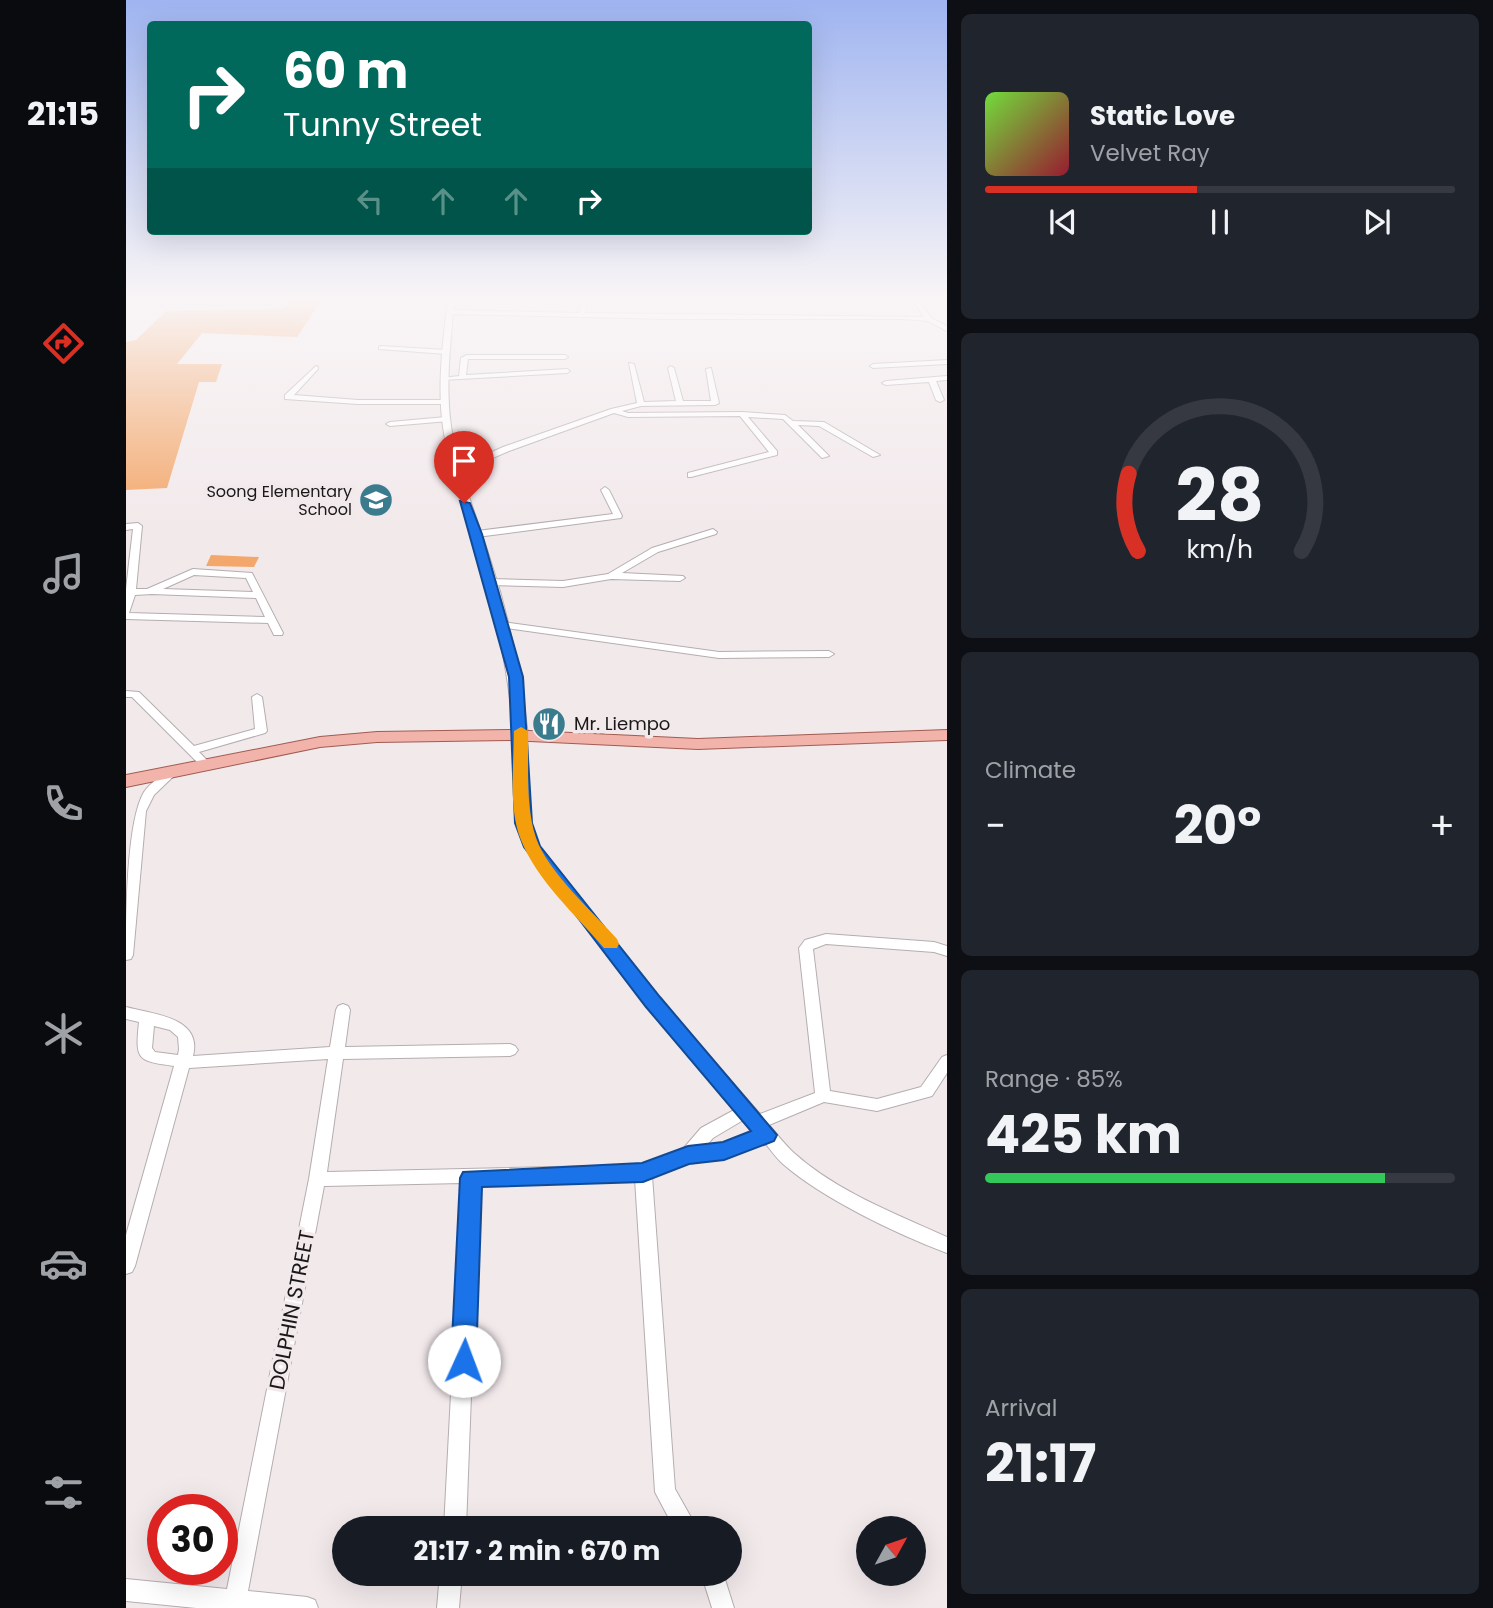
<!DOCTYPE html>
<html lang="en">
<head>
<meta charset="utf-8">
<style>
  :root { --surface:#171b24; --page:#20242c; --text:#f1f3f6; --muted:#9ea1a6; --line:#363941; --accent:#d93025 }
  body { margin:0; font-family:Poppins,sans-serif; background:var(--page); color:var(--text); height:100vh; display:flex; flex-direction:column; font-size:26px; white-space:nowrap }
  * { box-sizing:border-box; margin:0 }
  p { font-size:23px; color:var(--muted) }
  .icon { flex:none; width:38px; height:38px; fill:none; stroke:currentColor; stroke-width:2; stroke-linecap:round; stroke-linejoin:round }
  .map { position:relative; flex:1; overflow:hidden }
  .drawer { display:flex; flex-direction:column; gap:14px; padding:14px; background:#0d0f14; width:546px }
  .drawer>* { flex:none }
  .guide { position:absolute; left:21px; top:21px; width:665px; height:214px; border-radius:7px; box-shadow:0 7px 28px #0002; background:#00695c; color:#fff; overflow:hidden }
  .needle { width:46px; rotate:50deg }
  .fabs { position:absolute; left:730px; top:1516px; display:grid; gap:14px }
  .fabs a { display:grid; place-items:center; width:70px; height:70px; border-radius:50%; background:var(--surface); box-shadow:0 7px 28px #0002; font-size:35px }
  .speed { position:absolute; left:21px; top:1494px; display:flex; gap:14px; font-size:35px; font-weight:700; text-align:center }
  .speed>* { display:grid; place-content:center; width:91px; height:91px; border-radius:50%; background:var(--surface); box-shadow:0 7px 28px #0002; line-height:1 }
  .speed .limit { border:10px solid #d22; background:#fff; color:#111 }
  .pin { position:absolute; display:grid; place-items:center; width:60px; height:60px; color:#fff; margin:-72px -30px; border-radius:50% 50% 50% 0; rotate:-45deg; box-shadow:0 0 7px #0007 }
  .pin .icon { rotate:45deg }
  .me { position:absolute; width:77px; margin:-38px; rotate:2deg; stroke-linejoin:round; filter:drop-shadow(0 0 5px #0008) }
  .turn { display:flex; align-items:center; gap:24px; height:147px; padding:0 21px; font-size:32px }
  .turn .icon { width:91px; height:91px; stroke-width:2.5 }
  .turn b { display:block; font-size:49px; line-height:60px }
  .lanes { display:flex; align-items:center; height:66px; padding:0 21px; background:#0003; justify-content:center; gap:35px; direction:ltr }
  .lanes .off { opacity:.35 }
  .big { font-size:52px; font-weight:700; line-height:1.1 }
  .drawer .tile { flex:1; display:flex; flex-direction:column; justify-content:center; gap:10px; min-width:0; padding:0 24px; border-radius:10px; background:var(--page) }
  .drawer .dial { align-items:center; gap:0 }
  .dial svg { height:182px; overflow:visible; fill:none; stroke:var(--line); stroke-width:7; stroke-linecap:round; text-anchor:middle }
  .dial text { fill:var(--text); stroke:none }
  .song { display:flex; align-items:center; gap:21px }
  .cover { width:84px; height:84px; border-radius:10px; background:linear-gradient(135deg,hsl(100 70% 55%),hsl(350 70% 35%)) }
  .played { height:7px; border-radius:4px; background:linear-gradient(90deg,var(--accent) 45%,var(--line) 45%) }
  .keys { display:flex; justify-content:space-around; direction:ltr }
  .heat { display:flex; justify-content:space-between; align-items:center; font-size:38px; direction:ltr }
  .charge { height:10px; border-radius:5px; background:linear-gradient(90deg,#34c759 85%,var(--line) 0) }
  .trip { position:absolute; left:206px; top:1516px; width:410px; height:70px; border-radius:35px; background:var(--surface); box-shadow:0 7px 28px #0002; font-weight:700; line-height:70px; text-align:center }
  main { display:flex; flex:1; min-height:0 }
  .dock { display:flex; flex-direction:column; width:126px; justify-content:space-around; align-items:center; background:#090b0e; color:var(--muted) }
  .dock .icon { width:49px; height:49px }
  .dock .active { color:var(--accent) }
  .dock b { font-size:32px; color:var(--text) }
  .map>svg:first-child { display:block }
  .green { fill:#f3a76b }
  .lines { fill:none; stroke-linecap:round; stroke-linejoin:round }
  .minor-casing { stroke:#b5adaf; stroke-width:2 }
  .tertiary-casing { stroke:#b5adaf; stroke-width:2 }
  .primary-casing { stroke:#a05c53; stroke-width:2 }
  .minor { fill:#fff; fill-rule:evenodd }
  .tertiary { fill:#fff; fill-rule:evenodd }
  .primary { fill:#f1b3aa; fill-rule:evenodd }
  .route { fill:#1a73e8; stroke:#114b97; stroke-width:2 }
  .slow { fill:#f59e0b }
  .labels { text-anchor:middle; stroke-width:7; stroke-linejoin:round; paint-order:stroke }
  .far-poi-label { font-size:16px; fill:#1b1819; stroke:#f2e9eb; text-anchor:end }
  .poi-label { font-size:18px; fill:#1b1819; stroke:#f2e9eb; text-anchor:start }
  .near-street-label { font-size:21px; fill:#1b1819; stroke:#f2e9eb }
</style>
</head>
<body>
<main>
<nav class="dock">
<b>21:15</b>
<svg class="icon active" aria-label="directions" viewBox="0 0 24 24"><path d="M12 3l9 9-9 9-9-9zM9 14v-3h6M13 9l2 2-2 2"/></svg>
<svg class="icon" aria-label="music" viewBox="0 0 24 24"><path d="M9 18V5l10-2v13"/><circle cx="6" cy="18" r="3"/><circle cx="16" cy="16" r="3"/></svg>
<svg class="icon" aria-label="phone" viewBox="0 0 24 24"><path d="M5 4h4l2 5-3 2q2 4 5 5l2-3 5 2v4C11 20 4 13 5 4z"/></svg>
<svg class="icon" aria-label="climate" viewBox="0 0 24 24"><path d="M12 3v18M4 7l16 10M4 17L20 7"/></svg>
<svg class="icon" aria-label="car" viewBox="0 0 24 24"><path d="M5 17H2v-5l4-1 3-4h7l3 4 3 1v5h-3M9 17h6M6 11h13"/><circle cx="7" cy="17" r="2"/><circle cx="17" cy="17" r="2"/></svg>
<svg class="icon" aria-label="filters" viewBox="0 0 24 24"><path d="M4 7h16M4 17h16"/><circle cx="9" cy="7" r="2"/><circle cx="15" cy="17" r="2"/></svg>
</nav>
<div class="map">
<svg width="821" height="1608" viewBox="0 0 821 1608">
  <rect width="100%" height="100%" fill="#f2e9eb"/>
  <g class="green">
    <path d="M 164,301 L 194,302 L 171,337 L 76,333 L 51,364 L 96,364 L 90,382 L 73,382 L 41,488 L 0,490 L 0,342 L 10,340 L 40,311 L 156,309 Z"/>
    <path d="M 85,555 L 133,557 L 128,567 L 80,566 Z"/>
  </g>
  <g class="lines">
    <g class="minor-casing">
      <g id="minor">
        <path d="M 456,299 L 462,299 L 459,313 L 798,317 L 786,299 L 792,299 L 805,318 L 821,326 L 821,331 L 802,321 L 777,319 L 543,319 L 324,314 L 321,312 L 324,310 L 453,313 Z"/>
        <path d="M 255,346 L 320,350 L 323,352 L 320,354 L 253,349 L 253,347 Z"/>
        <path d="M 341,355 L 439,355 L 442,357 L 439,359 L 342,359 L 340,375 L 441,369 L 444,371 L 441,373 L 316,380 L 316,378 L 333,376 L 335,358 Z"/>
        <path d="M 821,360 L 821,364 L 747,368 L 744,366 L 747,364 Z"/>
        <path d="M 503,363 L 508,364 L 518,402 L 550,401 L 542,368 L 545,366 L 548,368 L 557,401 L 585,401 L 580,369 L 585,368 L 593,403 L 589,405 L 515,406 L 496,411 L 502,413 L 616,412 L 659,415 L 667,421 L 698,422 L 754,455 L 747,457 L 693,426 L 672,425 L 703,456 L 696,458 L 657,419 L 622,417 L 651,451 L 651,455 L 565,477 L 562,477 L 562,473 L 643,452 L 614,416 L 502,417 L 488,413 L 383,451 L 334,472 L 327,470 L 377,447 L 485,409 L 511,403 Z"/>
        <path d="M 190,366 L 192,367 L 192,369 L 168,395 L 232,400 L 319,400 L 323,402 L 319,404 L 232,404 L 159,399 L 159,395 Z"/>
        <path d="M 821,376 L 821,380 L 810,381 L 818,400 L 814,402 L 810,400 L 803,382 L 760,385 L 756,383 L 760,381 Z"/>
        <path d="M 320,417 L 324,419 L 323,421 L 264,426 L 260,424 L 264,422 Z"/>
        <path d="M 479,487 L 483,490 L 496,516 L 495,518 L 351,537 L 347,534 L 351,531 L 487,514 L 475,490 Z"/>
        <path d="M 12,523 L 16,526 L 10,589 L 21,589 L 67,569 L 126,573 L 157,633 L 156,635 L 148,635 L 142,623 L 0,619 L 0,589 L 7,529 L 0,530 L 0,524 ZM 68,575 L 120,578 L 127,592 L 37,589 ZM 26,594 L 130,598 L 139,617 L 3,613 L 9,595 Z"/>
        <path d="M 587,529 L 591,532 L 590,534 L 532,552 L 496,573 L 557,576 L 559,578 L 554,581 L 485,579 L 437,587 L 364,585 L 359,582 L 364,579 L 437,581 L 482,574 L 526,548 Z"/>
        <path d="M 377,622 L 593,652 L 703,651 L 708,654 L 703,657 L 593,658 L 373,627 L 372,625 Z"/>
        <path d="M 0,691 L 13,692 L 68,746 L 129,729 L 126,697 L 131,694 L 136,697 L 141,731 L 139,733 L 73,752 L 86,765 L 80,769 L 76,767 L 6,697 L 0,697 Z"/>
        <path d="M 395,732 L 401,735 L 404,823 L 412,846 L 532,997 L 634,1114 L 689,1093 L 673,948 L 679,940 L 700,934 L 808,942 L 821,946 L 821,956 L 808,952 L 700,944 L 687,949 L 704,1091 L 751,1099 L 795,1087 L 816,1057 L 821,1055 L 821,1073 L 806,1096 L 751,1111 L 698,1102 L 643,1125 C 651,1134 659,1145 668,1153 C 710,1191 770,1214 821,1237 L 821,1253 C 771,1234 697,1199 657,1164 C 650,1158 645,1150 639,1143 L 598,1158 L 563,1162 L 526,1176 L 549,1489 L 571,1528 L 548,1528 L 529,1492 L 509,1179 L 353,1183 L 340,1528 L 318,1528 L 336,1183 L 198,1186 L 122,1591 L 181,1597 L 189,1600 L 192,1608 L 70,1608 L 0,1601 L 0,1579 L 101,1589 L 183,1179 L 202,1059 L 63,1068 L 9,1266 L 6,1272 L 0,1274 L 0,1235 L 48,1066 C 11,1061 9,1060 13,1022 L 0,1019 L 0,1007 C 26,1014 77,1017 67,1056 L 204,1047 L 210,1010 L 212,1006 L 217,1004 L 222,1006 L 224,1010 L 219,1047 L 384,1044 L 389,1046 L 392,1050 L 389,1054 L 384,1056 L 217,1059 L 201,1172 L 517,1165 L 556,1150 L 575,1128 L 610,1109 L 522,1005 L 400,847 L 392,823 L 389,735 ZM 28,1026 L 44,1030 L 52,1037 L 53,1049 L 52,1055 L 29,1052 L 26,1048 ZM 619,1119 L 630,1132 L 597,1144 L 580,1146 L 587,1138 Z"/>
        <path d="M 46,768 L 52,772 L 28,795 L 20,811 L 7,955 L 5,959 L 0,960 C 0,921 0,822 18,792 C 24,783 34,777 42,769 Z"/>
        <path d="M 314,1573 L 336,1573 L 333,1608 L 311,1608 Z"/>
        <path d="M 575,1573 L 597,1573 L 608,1608 L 586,1608 Z"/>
      </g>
    </g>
    <g class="tertiary-casing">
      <path id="tertiary" d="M 322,299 L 328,299 C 325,341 319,384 325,426 C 332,472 350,515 364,559 C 383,616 395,675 402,735 L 395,739 L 388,735 C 383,676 371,618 355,562 C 341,517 324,474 317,427 C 311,385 317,341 322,299 Z"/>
    </g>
    <g class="primary-casing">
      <path id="primary" d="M 383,730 L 572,739 L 821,730 L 821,740 L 572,749 L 383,740 L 251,742 L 194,747 L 0,787 L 0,775 L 194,737 L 251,732 Z"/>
    </g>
    <use href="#minor" class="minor"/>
    <use href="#tertiary" class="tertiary"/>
    <use href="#primary" class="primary"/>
  </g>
  <linearGradient id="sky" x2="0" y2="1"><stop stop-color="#9fb4f0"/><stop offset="0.57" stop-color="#f9f5f6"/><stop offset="1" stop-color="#f9f5f6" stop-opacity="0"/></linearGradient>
  <rect width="821" height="524" fill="url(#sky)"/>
  <path class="route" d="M 334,501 L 344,503 L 356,534 L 397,677 L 406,823 L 414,846 L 534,997 L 651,1135 L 648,1141 L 598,1160 L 563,1164 L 517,1182 L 356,1187 L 350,1361 L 347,1369 L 338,1373 L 329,1369 L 325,1361 L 334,1178 L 337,1172 L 516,1163 L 562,1146 L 597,1142 L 625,1131 L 520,1007 L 398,847 L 389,823 L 383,677 Z"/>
  <path class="slow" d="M 395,727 L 402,731 C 403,766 399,805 410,838 C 422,872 467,912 491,939 L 493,944 L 491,948 L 478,948 C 450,915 411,881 395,840 C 382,808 388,765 388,731 Z"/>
  <defs>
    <g id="school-disc" transform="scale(1.75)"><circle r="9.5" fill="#3a7b8e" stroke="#f2e9eb"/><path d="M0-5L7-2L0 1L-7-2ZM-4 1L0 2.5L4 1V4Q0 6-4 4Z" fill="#fff"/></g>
    <g id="restaurant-disc" transform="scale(1.75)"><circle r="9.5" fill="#3a7b8e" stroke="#f2e9eb"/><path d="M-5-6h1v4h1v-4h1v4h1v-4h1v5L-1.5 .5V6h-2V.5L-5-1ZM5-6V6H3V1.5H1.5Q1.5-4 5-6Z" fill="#fff"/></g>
  </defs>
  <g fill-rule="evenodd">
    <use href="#school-disc" x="250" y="500"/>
    <use href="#restaurant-disc" x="423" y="724"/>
  </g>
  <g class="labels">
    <g class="far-poi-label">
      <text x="226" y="497">Soong Elementary<tspan x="226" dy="18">School</tspan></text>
    </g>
    <g class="poi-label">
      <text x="448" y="730">Mr. Liempo</text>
    </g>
    <g class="near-street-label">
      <text transform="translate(166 1310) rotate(-79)" y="7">DOLPHIN STREET</text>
    </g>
  </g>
</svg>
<div class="fabs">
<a><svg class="needle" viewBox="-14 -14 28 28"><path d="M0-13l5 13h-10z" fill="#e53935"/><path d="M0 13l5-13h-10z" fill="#9ea1a6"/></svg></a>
</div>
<div class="speed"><div class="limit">30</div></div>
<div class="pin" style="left:338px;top:503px;background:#d93025"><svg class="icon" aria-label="arrive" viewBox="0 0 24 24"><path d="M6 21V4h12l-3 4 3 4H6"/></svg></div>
<svg class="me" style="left:338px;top:1361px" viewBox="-20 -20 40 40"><circle r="19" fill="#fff"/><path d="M0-13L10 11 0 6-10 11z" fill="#1a73e8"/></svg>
<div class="trip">21:17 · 2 min · 670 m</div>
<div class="guide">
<div class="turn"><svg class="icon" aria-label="right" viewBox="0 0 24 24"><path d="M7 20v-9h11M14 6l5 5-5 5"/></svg><div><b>60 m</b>Tunny Street</div></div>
<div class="lanes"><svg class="icon off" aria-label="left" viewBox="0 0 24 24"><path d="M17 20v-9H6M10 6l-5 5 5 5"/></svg><svg class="icon off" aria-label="ahead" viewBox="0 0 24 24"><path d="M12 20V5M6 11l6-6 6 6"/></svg><svg class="icon off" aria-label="ahead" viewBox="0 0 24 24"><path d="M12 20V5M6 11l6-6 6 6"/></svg><svg class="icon" aria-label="right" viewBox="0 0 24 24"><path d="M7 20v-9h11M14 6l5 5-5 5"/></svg></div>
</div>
</div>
<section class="drawer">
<div class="tile">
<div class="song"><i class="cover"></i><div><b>Static Love</b><p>Velvet Ray</p></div></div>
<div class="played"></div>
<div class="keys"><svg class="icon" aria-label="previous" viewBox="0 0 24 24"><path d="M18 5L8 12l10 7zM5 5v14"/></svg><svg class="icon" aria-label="pause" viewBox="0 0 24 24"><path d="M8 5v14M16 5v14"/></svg><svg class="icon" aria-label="next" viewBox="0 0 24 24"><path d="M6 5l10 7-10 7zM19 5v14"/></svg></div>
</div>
<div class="tile dial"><svg viewBox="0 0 100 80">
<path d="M14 69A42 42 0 1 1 86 69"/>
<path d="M14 69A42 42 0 0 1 10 35" stroke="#d93025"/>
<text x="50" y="56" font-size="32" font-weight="700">28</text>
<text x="50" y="72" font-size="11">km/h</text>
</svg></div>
<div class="tile"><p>Climate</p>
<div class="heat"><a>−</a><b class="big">20°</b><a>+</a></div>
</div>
<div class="tile"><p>Range · 85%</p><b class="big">425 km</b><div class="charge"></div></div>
<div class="tile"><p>Arrival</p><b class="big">21:17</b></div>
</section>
</main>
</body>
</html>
